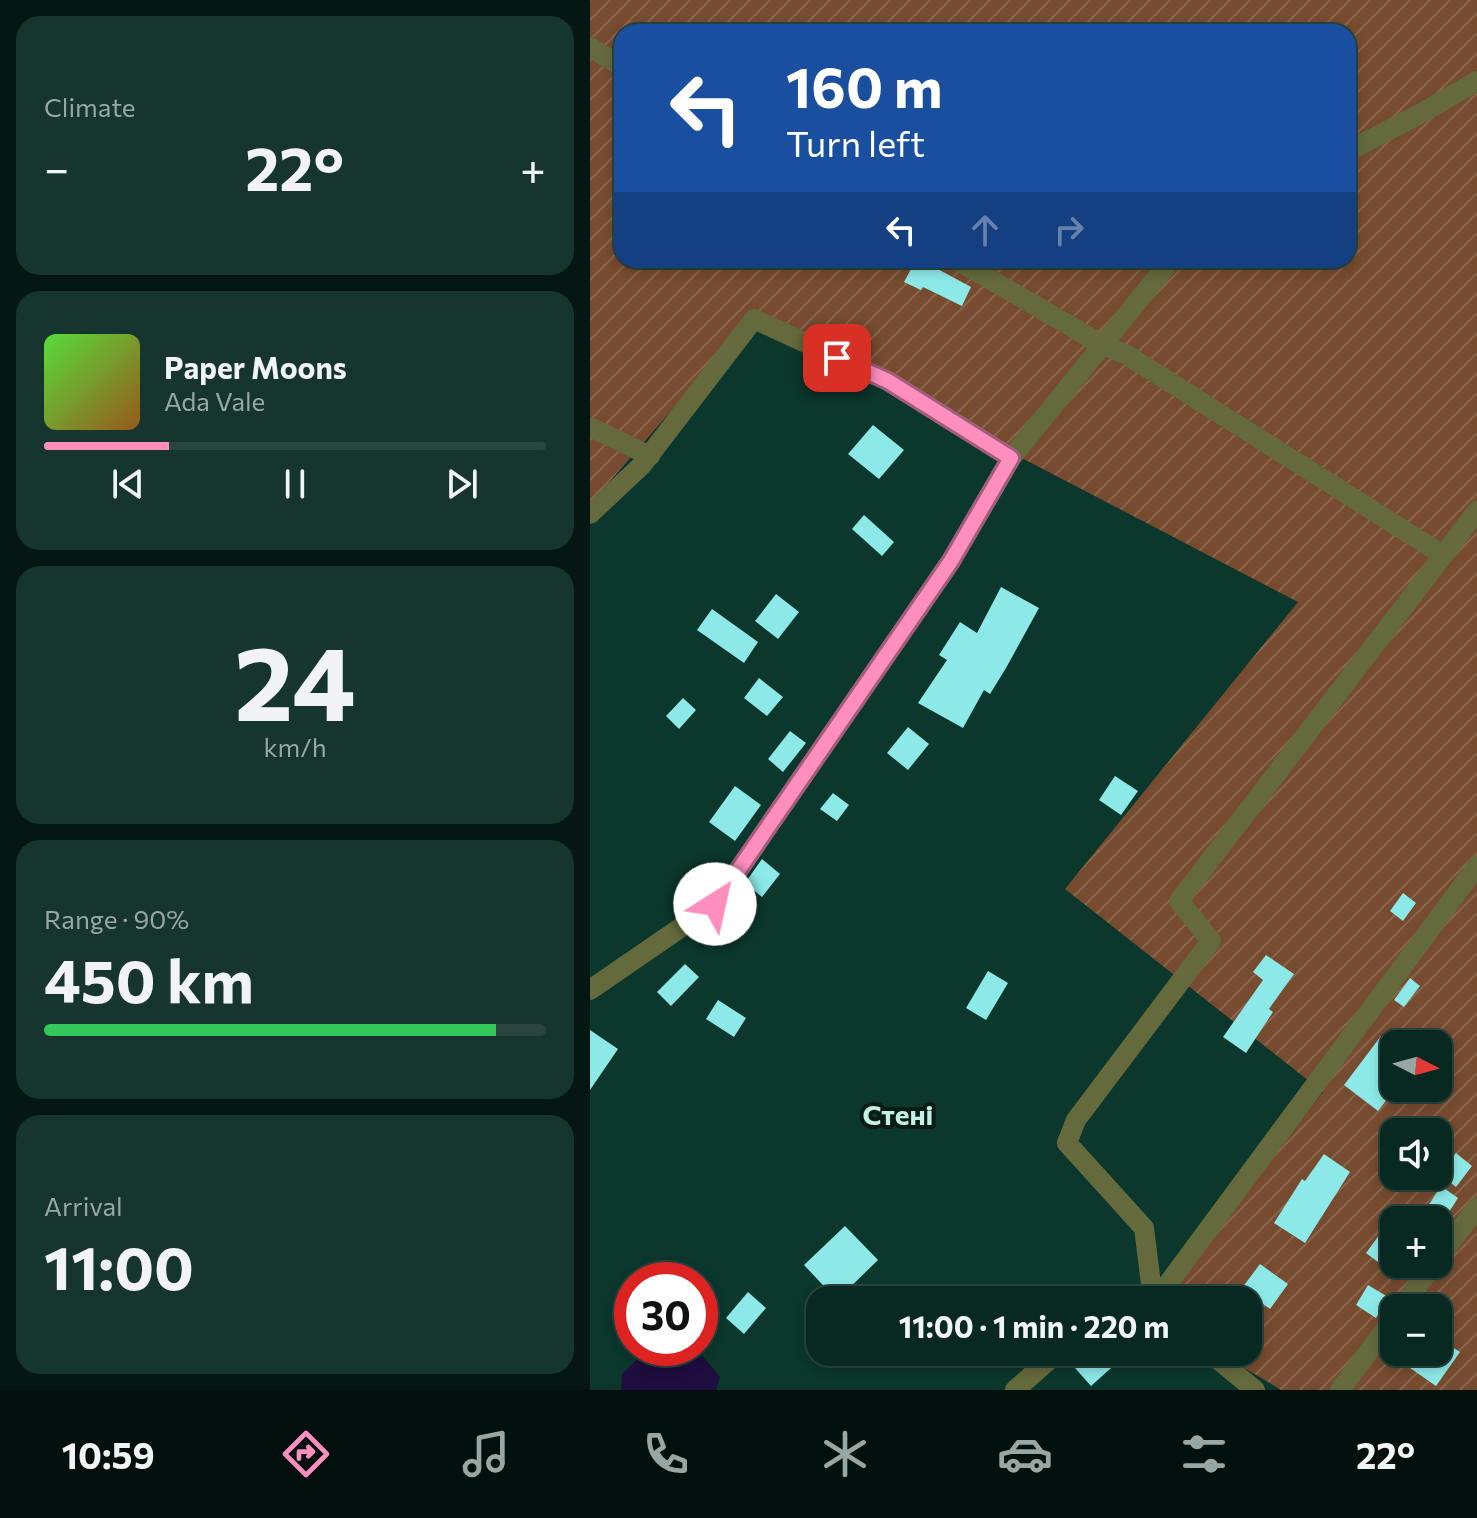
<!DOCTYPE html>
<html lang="en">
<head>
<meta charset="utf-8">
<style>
  :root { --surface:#082922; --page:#16352f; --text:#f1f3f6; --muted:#98a6a5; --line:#294540; --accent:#fd8ebe }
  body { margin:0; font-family:Commissioner,sans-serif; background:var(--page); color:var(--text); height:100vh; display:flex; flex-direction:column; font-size:30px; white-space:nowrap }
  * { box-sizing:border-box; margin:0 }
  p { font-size:26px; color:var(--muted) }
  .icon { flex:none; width:44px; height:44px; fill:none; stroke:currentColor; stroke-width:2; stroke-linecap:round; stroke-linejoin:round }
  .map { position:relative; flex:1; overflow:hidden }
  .side { display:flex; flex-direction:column; gap:16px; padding:16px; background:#041713; width:590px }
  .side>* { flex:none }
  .hud { position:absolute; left:24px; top:24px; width:742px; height:244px; border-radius:24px; box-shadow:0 4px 12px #0003,0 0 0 2px var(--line); background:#1a4fa0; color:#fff; overflow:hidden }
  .needle { width:52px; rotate:96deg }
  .controls { position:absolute; left:790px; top:1030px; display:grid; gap:16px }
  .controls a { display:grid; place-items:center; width:72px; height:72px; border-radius:16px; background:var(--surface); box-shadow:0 4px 12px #0003,0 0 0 2px var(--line); font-size:40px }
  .speed { position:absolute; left:24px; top:1262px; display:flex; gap:16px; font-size:40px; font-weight:700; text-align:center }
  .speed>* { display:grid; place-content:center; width:104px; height:104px; border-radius:50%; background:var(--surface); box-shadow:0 4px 12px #0003,0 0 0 2px var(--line); line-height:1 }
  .speed .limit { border:12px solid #d22; background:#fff; color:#111 }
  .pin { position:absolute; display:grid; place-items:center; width:68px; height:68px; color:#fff; margin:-34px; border-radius:16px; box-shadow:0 4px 12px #0006 }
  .me { position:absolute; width:88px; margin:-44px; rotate:35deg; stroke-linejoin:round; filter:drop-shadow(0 0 6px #0008) }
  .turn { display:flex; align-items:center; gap:28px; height:168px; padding:0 40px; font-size:36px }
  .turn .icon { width:104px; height:104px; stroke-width:2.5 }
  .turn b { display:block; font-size:56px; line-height:68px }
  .lanes { display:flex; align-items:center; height:76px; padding:0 40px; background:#0003; justify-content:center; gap:40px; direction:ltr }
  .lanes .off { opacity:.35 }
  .big { font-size:60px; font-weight:700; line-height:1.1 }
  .side .widget { flex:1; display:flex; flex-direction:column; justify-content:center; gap:12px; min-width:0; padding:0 28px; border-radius:24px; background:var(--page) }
  .side .dial { align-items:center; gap:0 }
  .dial b { font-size:104px; line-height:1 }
  .song { display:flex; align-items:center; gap:24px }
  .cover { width:96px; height:96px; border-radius:12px; background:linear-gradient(135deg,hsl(110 70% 55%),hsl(30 70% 35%)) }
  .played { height:8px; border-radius:4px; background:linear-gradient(90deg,var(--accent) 25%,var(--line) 25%) }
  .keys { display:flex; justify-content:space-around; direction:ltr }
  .heat { display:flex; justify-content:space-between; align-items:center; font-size:44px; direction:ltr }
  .charge { height:12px; border-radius:6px; background:linear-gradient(90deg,#34c759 90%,var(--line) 0) }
  .trip { position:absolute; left:216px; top:1286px; width:456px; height:80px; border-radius:24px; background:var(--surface); box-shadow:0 4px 12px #0003,0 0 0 2px var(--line); font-weight:700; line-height:80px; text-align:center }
  .menu { display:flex; height:128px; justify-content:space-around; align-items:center; background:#03100e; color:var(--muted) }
  .menu .icon { width:56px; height:56px }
  .menu .selected { color:var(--accent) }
  .menu b { font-size:36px; color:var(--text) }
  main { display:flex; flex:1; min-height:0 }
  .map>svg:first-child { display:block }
  .garden { fill:url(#garden-furrows); fill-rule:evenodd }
  .water { fill:#1e0d3f }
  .building { fill:#8ce9e7 }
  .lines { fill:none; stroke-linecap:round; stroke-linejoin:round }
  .minor { stroke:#656a3c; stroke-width:20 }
  .route-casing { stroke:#a45c7c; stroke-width:20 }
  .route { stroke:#fd8ebe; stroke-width:14 }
  .labels { text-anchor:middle; stroke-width:8; stroke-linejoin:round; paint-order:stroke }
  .quarter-label { font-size:28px; font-weight:bold; fill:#c3f0e2; stroke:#091b16 }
</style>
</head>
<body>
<main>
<section class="side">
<div class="widget"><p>Climate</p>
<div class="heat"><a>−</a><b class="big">22°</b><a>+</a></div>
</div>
<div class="widget">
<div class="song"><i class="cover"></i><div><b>Paper Moons</b><p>Ada Vale</p></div></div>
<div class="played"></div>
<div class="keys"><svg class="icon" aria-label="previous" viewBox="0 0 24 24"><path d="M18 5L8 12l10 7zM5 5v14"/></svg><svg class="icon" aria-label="pause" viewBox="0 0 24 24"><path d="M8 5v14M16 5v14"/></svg><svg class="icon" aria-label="next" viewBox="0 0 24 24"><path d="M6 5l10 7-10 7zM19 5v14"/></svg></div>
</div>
<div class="widget dial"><b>24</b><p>km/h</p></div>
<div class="widget"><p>Range · 90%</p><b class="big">450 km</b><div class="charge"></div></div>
<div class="widget"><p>Arrival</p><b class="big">11:00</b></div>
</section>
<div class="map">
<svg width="887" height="1390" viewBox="0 0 887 1390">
  <defs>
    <pattern id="garden-furrows" width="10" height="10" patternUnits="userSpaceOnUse" patternTransform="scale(2)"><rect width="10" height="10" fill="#764b2f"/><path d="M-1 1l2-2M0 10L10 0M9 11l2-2" fill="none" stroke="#89654d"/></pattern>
  </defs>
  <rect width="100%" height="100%" fill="#0b372d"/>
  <path class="garden" d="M 0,0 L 887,0 L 887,1390 L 691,1390 L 628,1352 L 658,1352 L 658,1300 L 566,1300 L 733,1092 L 475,889 L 708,602 L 171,322 L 149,333 L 0,504 ZM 32,32 L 758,32 L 758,260 L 32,260 ZM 804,1044 L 848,1044 L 848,1088 L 804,1088 ZM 804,1132 L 848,1132 L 848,1176 L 804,1176 ZM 804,1220 L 848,1220 L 848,1264 L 804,1264 ZM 804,1308 L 848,1308 L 848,1352 L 804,1352 Z"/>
  <path class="water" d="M 59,1348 L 106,1348 L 130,1377 L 126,1390 L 31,1390 L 32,1374 Z"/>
  <g class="building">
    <path d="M 326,260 L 331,260 L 381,287 L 372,306 L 333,287 L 331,290 L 314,282 Z"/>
    <path d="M 283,425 L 314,450 L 289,479 L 258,454 Z"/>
    <path d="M 274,515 L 304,542 L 292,556 L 262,529 Z"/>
    <path d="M 411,587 L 449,608 L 416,668 L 400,694 L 394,690 L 373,728 L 328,703 L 357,660 L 349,655 L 370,622 L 387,633 Z"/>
    <path d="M 186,594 L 209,612 L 188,639 L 165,621 Z"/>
    <path d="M 122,609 L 168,642 L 154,663 L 107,630 Z"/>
    <path d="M 169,678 L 193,697 L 177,716 L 154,698 Z"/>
    <path d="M 93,698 L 106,710 L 89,729 L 76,716 Z"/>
    <path d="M 318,727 L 339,744 L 318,770 L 297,753 Z"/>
    <path d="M 200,731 L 216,743 L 193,772 L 178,759 Z"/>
    <path d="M 525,776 L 548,791 L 531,815 L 509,800 Z"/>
    <path d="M 145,786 L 171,805 L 145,841 L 119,822 Z"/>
    <path d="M 243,793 L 259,805 L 247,821 L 230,809 Z"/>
    <path d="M 172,859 L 190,874 L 172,897 L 155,883 Z"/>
    <path d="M 813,893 L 826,903 L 813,921 L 800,911 Z"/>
    <path d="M 676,955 L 704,974 L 679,1009 L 683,1012 L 656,1053 L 633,1037 L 673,980 L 663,972 Z"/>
    <path d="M 95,964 L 109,977 L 81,1006 L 67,992 Z"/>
    <path d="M 398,971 L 418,983 L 396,1020 L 376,1008 Z"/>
    <path d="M 820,978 L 830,986 L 814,1007 L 804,1000 Z"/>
    <path d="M 128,1000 L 156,1018 L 144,1037 L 116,1019 Z"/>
    <path d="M 0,1030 L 28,1049 L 0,1090 Z"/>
    <path d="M 791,1036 L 804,1046 L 804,1060 L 792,1078 L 805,1089 L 788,1111 L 754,1085 Z"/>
    <path d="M 866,1153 L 882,1166 L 866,1187 L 850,1174 Z"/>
    <path d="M 734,1154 L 760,1172 L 715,1243 L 684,1223 L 712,1179 L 715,1181 Z"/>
    <path d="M 851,1186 L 868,1198 L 854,1220 L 829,1220 Z"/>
    <path d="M 804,1215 L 804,1274 L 776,1253 Z"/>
    <path d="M 255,1226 L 288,1260 L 247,1300 L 214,1265 Z"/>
    <path d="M 670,1264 L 698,1284 L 680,1309 L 673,1304 L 658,1328 L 658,1293 L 652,1288 Z"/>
    <path d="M 778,1285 L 798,1297 L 786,1318 L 766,1305 Z"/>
    <path d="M 158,1292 L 176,1308 L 154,1334 L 136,1318 Z"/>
    <path d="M 848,1338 L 870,1352 L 846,1386 L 797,1352 L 848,1352 Z"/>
    <path d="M 487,1352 L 539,1352 L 501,1386 L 478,1360 Z"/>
  </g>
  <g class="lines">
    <g class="minor">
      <path d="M 0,47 L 32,67"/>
      <path d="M 758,151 L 830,114 L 887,81"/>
      <path d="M 367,260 L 511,344 L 537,355 L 853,555"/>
      <path d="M 0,427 L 60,456"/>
      <path d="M 0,514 L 52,465 L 164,319 L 298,381 L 421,458"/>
      <path d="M 0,990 L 125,904 L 361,561 L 421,458 L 581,260"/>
      <path d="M 848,1259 L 887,1207"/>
      <path d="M 563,1300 L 554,1228 L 477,1143 L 486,1120 L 621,941 L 589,901 L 887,511"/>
      <path d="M 566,1300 L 887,866"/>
      <path d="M 811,1308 L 844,1264"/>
      <path d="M 619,1352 L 665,1390"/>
      <path d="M 425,1390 L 468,1352"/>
      <path d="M 750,1390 L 804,1318"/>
    </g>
  </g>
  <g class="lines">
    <g class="route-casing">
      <path id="route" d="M 125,904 L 361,561 L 421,458 L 298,381 L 247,358"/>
    </g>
    <use href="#route" class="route"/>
  </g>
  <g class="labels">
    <g class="quarter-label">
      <text x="308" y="1125">Стені</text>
    </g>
  </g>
</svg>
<div class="controls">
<a><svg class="needle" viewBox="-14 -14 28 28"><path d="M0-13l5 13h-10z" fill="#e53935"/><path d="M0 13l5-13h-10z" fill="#98a6a5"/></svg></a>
<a><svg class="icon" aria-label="sound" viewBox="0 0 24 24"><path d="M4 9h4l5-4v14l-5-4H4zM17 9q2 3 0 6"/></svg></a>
<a>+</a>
<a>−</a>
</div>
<div class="speed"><div class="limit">30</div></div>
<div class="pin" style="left:247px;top:358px;background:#d93025"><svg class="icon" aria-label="arrive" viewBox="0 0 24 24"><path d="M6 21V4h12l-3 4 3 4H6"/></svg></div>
<svg class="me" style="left:125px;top:904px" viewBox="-20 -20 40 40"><circle r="19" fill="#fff"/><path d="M0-13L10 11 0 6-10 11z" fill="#fd8ebe"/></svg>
<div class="trip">11:00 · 1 min · 220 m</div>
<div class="hud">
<div class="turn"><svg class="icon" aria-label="left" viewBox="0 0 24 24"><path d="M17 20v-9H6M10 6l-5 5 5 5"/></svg><div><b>160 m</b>Turn left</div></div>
<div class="lanes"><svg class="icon" aria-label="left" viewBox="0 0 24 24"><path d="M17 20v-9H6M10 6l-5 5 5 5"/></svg><svg class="icon off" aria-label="ahead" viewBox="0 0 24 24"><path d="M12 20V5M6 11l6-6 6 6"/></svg><svg class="icon off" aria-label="right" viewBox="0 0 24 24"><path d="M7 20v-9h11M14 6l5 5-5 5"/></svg></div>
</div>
</div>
</main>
<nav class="menu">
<b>10:59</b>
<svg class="icon selected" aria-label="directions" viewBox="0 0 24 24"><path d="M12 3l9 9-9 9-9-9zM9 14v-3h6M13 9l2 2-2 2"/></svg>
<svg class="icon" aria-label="music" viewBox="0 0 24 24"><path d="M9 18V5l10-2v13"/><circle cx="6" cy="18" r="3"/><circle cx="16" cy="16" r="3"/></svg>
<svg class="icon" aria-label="phone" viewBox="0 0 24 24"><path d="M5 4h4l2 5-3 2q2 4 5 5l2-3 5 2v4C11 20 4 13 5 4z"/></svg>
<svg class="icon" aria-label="climate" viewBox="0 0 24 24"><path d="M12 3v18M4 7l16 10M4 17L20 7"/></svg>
<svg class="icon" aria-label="car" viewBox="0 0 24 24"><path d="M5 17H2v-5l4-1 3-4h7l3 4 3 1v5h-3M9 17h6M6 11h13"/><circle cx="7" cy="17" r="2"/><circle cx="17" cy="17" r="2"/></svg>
<svg class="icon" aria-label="filters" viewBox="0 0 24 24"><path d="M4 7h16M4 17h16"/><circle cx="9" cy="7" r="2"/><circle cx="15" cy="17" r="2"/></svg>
<b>22°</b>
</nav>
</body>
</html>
